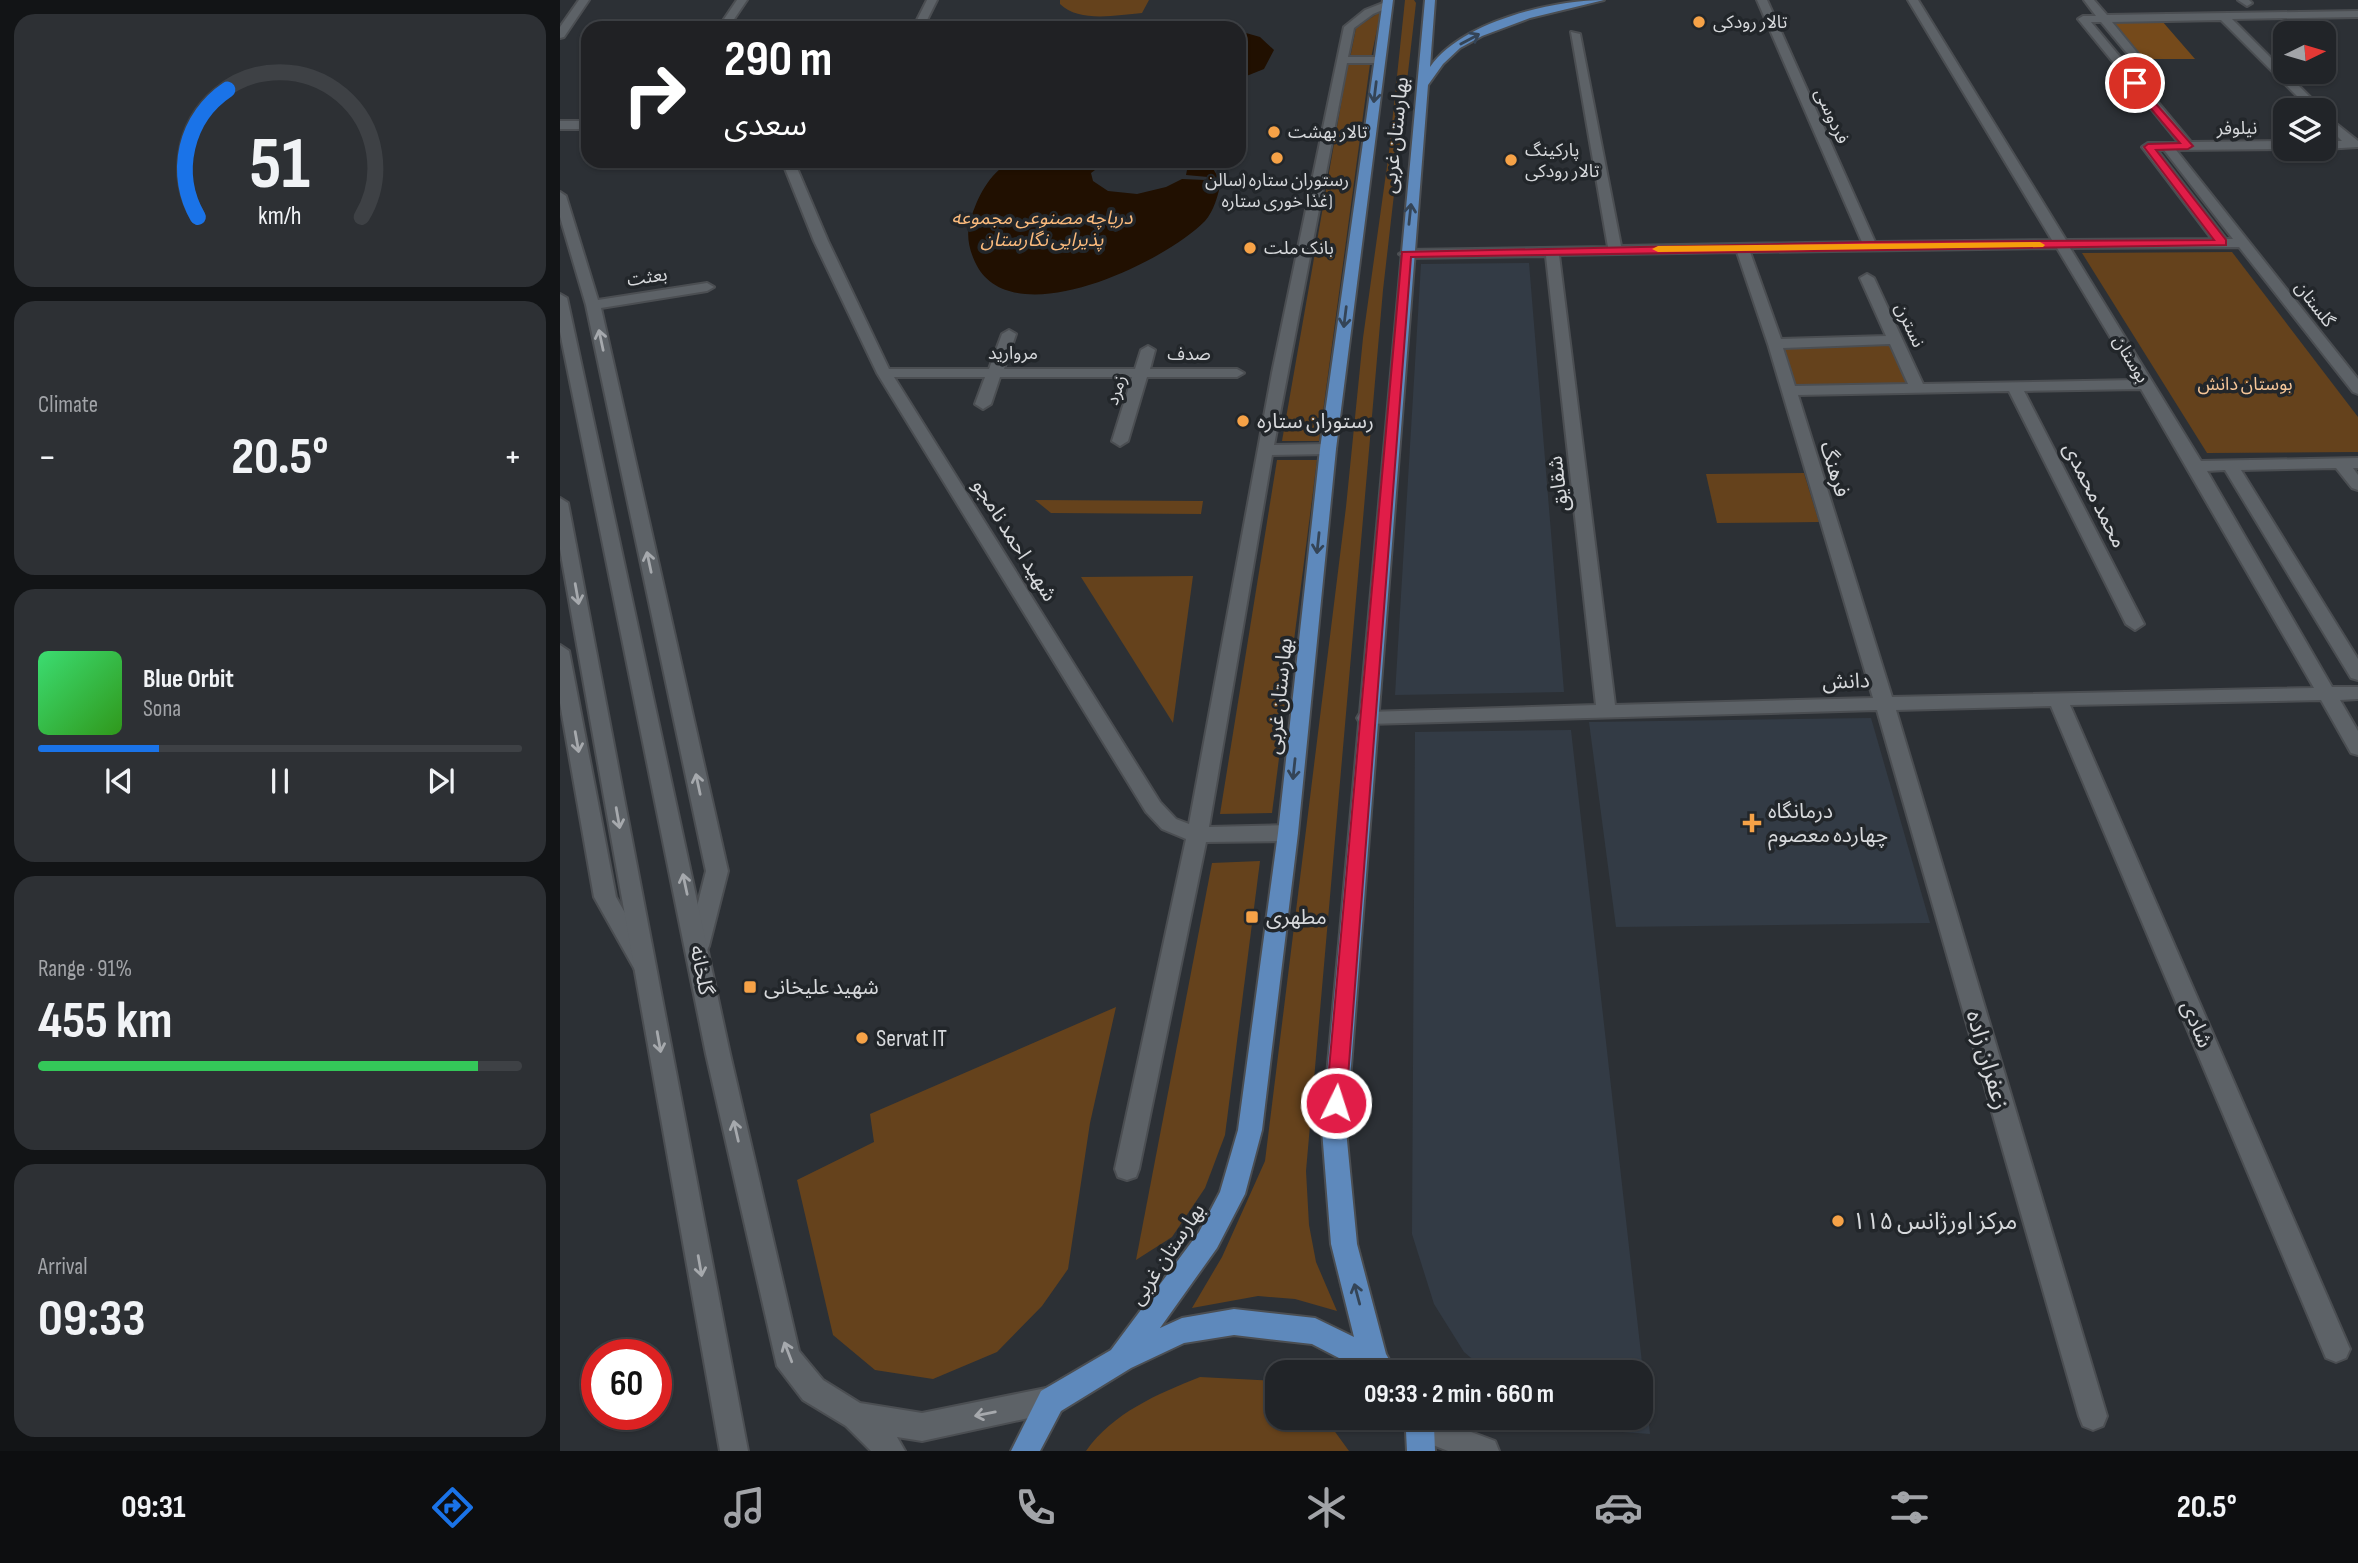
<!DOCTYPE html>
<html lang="en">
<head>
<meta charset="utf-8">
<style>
  :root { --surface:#212428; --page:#2d3034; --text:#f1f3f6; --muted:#a2a4a8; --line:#3e4145; --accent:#1a73e8 }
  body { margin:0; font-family:"Sofia Sans Condensed","Noto Sans Arabic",sans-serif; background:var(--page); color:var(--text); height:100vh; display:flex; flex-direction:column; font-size:26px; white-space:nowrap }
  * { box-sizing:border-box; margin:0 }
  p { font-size:23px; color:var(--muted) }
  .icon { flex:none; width:38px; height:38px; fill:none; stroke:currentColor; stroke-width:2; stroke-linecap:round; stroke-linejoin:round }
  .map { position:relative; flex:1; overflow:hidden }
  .panel { display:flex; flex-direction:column; gap:14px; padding:14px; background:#121416; width:560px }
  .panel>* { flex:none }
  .banner { position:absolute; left:21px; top:21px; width:665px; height:147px; border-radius:21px; box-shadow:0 2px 5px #0004,0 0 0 2px var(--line); background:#202124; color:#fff; overflow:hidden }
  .needle { width:46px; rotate:85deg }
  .buttons { position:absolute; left:1713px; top:21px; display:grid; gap:14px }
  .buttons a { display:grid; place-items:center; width:63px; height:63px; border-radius:14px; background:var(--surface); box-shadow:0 2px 5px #0004,0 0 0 2px var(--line); font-size:35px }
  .speed { position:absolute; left:21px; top:1339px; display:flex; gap:14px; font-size:35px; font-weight:700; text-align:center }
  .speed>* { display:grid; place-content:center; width:91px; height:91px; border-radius:50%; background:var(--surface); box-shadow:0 2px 5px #0004,0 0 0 2px var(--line); line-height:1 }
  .speed .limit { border:10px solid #d22; background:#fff; color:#111 }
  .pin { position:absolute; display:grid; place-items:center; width:60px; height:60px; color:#fff; margin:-30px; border:4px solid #fff; border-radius:50%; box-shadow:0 2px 7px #0007 }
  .me { position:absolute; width:77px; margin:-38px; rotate:4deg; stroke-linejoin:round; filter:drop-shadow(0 0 5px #0008) }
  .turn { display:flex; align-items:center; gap:24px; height:147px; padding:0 28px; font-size:32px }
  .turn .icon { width:91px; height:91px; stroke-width:2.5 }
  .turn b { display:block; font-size:49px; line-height:60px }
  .big { font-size:52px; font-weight:700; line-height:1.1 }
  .panel .widget { flex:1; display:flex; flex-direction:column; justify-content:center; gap:10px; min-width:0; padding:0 24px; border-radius:21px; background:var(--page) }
  .panel .dial { align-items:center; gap:0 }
  .dial svg { height:182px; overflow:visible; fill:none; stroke:var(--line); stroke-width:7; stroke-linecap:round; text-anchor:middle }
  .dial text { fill:var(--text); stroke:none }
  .song { display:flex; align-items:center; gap:21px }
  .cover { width:84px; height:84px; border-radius:10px; background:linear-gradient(135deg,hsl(140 70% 55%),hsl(110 70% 35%)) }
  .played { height:7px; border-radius:4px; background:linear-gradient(90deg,var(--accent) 25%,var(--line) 25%) }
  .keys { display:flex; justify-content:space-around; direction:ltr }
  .heat { display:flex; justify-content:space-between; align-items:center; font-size:38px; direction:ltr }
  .charge { height:10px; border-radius:5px; background:linear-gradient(90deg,#34c759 91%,var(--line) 0) }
  .trip { position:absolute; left:705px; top:1360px; width:388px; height:70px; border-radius:21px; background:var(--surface); box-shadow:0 2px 5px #0004,0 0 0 2px var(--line); font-weight:700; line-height:70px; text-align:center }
  .dock { display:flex; height:112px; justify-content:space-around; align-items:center; background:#0d0e10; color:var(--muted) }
  .dock .icon { width:49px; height:49px }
  .dock .selected { color:var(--accent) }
  .dock b { font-size:32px; color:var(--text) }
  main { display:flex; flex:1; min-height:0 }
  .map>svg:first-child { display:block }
  .built { fill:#333b45 }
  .green { fill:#65421c }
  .forest { fill:#754a1b }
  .water { fill:#211001 }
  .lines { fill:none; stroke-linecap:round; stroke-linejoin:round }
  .minor-casing { stroke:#4b4e52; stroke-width:4 }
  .secondary-casing { stroke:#4b4e52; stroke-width:4 }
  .primary-casing { stroke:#4b4e52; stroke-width:4 }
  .minor { fill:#5d6267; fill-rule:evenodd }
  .secondary { fill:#5d6267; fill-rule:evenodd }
  .primary { fill:#5e89bc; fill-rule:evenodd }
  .oneway { stroke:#344456 }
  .oneway2 { stroke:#a6a9ad }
  .route { fill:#e11d48; stroke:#92132f; stroke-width:2 }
  .slow { fill:#f59e0b }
  .poi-dot { fill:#f6a247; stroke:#22262a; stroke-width:2.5 }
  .labels { text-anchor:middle; stroke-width:7; stroke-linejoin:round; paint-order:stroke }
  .far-poi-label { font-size:18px; fill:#d7d9dc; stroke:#22262a; text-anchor:start }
  .far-street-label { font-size:18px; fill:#d7d9dc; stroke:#22262a }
  .far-park-label { font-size:18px; fill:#f7c799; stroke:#22262a }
  .far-water-label { font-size:19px; font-style:italic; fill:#faba7c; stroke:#22262a }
  .street-label { font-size:21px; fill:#d7d9dc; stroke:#22262a }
  .poi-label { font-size:21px; fill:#d7d9dc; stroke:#22262a; text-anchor:start }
  .near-poi-label { font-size:24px; fill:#d7d9dc; stroke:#22262a; text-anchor:start }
  .near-street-label { font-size:24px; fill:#d7d9dc; stroke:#22262a }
</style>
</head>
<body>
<main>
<section class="panel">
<div class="widget dial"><svg viewBox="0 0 100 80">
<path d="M14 69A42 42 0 1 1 86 69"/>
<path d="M14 69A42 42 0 0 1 27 13" stroke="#1a73e8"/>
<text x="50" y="56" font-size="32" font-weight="700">51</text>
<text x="50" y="72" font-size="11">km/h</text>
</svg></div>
<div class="widget"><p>Climate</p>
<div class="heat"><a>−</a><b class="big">20.5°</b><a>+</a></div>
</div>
<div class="widget">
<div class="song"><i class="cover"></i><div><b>Blue Orbit</b><p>Sona</p></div></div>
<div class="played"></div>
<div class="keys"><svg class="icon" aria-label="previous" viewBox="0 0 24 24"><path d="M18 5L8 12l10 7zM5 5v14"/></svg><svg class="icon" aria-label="pause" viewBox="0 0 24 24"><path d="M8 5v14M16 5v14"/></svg><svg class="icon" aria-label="next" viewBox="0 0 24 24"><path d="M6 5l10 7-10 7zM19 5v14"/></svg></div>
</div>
<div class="widget"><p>Range · 91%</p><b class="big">455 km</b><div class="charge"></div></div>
<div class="widget"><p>Arrival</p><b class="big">09:33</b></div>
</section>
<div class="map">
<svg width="1798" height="1451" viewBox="0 0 1798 1451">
  <rect width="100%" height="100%" fill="#2c3035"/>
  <g class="built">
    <path d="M 969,263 L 1004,692 L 835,695 L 861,264 Z"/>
    <path d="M 1311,718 L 1370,923 L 1056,927 L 1029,722 Z"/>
    <path d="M 1011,730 L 1090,1434 L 1021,1429 L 997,1418 L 1082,1418 L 1082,1372 L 928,1372 L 904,1352 L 874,1304 L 852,1234 L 855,732 Z"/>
  </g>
  <g class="green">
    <path d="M 500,0 L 589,0 L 582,13 C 557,15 519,23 500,4 Z"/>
    <path d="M 845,0 L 854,0 L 856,3 L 823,290 L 746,1171 L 749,1225 L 756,1262 L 777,1311 L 735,1299 L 698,1296 L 632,1308 L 662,1257 L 705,1161 L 786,507 L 803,338 L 829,152 Z"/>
    <path d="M 821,11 L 811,58 L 790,58 L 796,28 Z"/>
    <path d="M 788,64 L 810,64 L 759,441 L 722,441 Z"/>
    <path d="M 1672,252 L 1798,417 L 1798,452 L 1647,453 L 1522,253 Z"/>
    <path d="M 1330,343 L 1349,383 L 1233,386 L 1223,347 Z"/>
    <path d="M 717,460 L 757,460 L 712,813 L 660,814 Z"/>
    <path d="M 1244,473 L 1259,522 L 1157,523 L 1146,474 Z"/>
    <path d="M 475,500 L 643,501 L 641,514 L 491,513 Z"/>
    <path d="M 633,576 L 613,723 L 521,577 Z"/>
    <path d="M 700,861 L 665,1135 L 645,1188 L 612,1237 L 576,1260 L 652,863 Z"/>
    <path d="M 556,1007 L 530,1123 L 508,1269 L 482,1306 L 437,1352 L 373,1379 L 315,1370 L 273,1335 L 237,1180 L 314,1142 L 310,1114 Z"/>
    <path d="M 640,1377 L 716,1381 L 718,1418 L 765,1418 L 789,1451 L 526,1451 C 553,1413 597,1394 640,1377 Z"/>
  </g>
  <path class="forest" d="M 1553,21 L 1602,21 L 1635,59 L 1584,59 Z"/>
  <g class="water">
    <path d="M 679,31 L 700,37 L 714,50 L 704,69 L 679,79 Z"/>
    <path d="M 451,161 L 547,161 L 531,173 L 533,181 L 548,191 L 577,194 L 606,187 L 622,179 L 646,180 L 648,177 L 626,175 L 627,170 L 621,161 L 653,161 L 652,167 L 661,182 C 658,195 654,211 645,221 C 605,262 450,338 415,262 C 409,249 406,235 410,221 C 418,196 428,175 451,161 Z"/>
  </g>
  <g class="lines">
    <g class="minor-casing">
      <g id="minor">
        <path d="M 177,0 L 187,0 L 168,28 L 158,28 Z"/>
        <path d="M 367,0 L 377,0 L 363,28 L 353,28 Z"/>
        <path d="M 1197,0 L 1207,0 L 1315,242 L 1492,240 L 1348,0 L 1358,0 L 1506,240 L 1652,239 L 1582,147 L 1588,143 L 1619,143 L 1518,19 L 1523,16 L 1536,16 L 1524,0 L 1534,0 L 1547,15 L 1798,11 L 1798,17 L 1672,19 L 1763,110 L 1751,110 L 1661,20 L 1552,22 L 1584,61 L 1579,64 L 1566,64 L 1631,142 L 1726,141 L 1726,149 L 1616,150 L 1798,379 L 1798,394 L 1793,392 L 1679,247 L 1510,248 L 1641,461 L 1798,458 L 1798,468 L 1793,468 L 1798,475 L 1798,490 L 1792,488 L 1776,468 L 1681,470 L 1798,659 L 1798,680 L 1791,678 L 1665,470 L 1647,471 L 1772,687 L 1798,687 L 1798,699 L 1780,700 L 1798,731 L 1798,755 L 1791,753 L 1761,700 L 1510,705 L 1790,1349 L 1786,1358 L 1776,1362 L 1766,1358 L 1491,706 L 1336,710 L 1547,1416 L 1543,1426 L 1533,1430 L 1523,1426 L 1519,1416 L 1317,710 L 807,724 L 800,723 L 797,718 L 800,713 L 807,712 L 1036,705 L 986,256 L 846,258 L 839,254 L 846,250 L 1048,247 L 1011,32 L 1020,34 L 1061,246 L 1302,242 ZM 1531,22 L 1541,22 L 1571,58 L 1561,58 ZM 1597,150 L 1604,150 L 1673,239 L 1666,239 ZM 1497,248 L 1576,380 L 1363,384 L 1314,278 L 1307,274 L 1300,278 L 1326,336 L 1221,339 L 1190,252 ZM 1177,252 L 1208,344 L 1313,698 L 1055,705 L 999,255 ZM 1330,344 L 1348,384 L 1235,386 L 1223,348 ZM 1581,389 L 1754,688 L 1332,697 L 1238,395 L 1449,391 L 1566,624 L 1575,630 L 1584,624 L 1464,391 Z"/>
        <path d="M 1678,0 L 1689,0 L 1692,3 L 1687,6 Z"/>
        <path d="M 828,1 L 832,2 L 832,6 L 813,14 L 794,28 L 788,57 L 819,57 L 824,60 L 819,63 L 787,63 L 714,445 L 768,444 L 776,449 L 768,454 L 712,455 L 649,827 L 728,825 L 735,828 L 738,833 L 735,838 L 728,841 L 646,842 L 579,1169 L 576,1177 L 567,1180 L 558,1177 L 555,1169 L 626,839 L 602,829 L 586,812 L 317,373 L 254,241 L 222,161 L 234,161 L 268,241 L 329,369 L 429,369 L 442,334 L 449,330 L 456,334 L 444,369 L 575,369 L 581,350 L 588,346 L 595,350 L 590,369 L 677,369 L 684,373 L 677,377 L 587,377 L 568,441 L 560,446 L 552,441 L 572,377 L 440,377 L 431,404 L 423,409 L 415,404 L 425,377 L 334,377 L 600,802 L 616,819 L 629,824 L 712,373 L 784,27 L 805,10 Z"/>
        <path d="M 1764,114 L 1798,141 L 1798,147 L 1764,149 L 1764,141 L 1782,141 L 1764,123 Z"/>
        <rect x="0" y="121" width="28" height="8"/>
        <path d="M 0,192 L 6,196 L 38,300 L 147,283 L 154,287 L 147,291 L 41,308 L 168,871 L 149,946 L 146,952 L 138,955 L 130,952 L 127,946 L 146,871 L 26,305 L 0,217 Z"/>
        <path d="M 0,645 L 9,651 L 56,897 L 94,964 L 91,970 L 83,973 L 75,970 L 34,897 L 0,703 Z"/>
      </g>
    </g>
    <g class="secondary-casing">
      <g id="secondary">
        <path d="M 19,0 L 29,0 L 4,37 L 0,38 L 0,27 Z"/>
        <path d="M 0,294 L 7,298 L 170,1054 L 239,1351 L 263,1380 L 300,1403 L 362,1413 L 491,1387 L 501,1391 L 505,1401 L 501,1411 L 362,1441 L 337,1437 L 345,1451 L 311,1451 L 286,1426 L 243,1400 L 217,1366 L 146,1054 L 0,332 Z"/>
        <path d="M 0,498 L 8,503 L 188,1451 L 160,1451 L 0,549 Z"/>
        <path d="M 849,1418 L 874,1418 L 935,1441 L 939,1451 L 888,1451 L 850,1436 L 846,1426 Z"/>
      </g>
    </g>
    <g class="primary-casing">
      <g id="primary">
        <path d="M 823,0 L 833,0 L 776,449 L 738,833 L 702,1130 L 685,1194 L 657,1248 L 600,1328 L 622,1318 L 674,1309 L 755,1318 L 794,1337 L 771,1244 L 762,1130 L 865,0 L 875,0 L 870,67 C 901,22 992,0 1044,0 L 970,18 L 922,36 L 900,48 L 883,64 L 868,85 L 786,1130 L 797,1244 L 826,1354 L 836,1372 L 806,1372 L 752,1344 L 674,1335 L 624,1343 L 571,1368 L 501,1411 L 480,1451 L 451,1451 L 481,1391 L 551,1350 L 639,1232 L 660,1192 L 678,1130 L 718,833 L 760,449 Z"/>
        <path d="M 840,1418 L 871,1418 L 874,1426 L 875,1451 L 847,1451 L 846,1431 Z"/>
      </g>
    </g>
    <use href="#minor" class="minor"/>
    <use href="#secondary" class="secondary"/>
    <use href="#primary" class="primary"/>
  </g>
  <defs><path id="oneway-shaft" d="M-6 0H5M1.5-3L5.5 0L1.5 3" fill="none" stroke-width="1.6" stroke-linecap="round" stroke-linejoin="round" transform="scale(1.75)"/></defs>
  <g class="oneway">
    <use href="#oneway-shaft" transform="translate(910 39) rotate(-28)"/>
    <use href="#oneway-shaft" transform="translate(815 92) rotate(97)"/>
    <use href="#oneway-shaft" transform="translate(850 214) rotate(-84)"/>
    <use href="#oneway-shaft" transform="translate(785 317) rotate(97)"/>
    <use href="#oneway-shaft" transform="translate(758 543) rotate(96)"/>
    <use href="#oneway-shaft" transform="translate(734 769) rotate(96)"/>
    <use href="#oneway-shaft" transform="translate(797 1294) rotate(-105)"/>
  </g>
  <g class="oneway2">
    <use href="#oneway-shaft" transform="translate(41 340) rotate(-102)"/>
    <use href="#oneway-shaft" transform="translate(89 562) rotate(-102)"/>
    <use href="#oneway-shaft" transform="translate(17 594) rotate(80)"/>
    <use href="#oneway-shaft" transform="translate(17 742) rotate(80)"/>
    <use href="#oneway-shaft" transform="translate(138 784) rotate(-102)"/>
    <use href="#oneway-shaft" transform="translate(58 818) rotate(80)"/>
    <use href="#oneway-shaft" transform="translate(125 884) rotate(-102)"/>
    <use href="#oneway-shaft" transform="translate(99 1042) rotate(80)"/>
    <use href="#oneway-shaft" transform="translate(176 1131) rotate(-103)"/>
    <use href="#oneway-shaft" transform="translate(140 1266) rotate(80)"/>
    <use href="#oneway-shaft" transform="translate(228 1352) rotate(-111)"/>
    <use href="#oneway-shaft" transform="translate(425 1414) rotate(169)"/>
  </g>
  <path class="route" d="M 1575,80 L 1633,146 L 1628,149 L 1596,150 L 1666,240 L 1666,245 L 851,257 L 786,1103 L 783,1109 L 776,1111 L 769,1109 L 766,1103 L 842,252 L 1310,242 L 1654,240 L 1584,147 L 1588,144 L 1620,143 L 1571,85 L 1571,81 Z"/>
  <path class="slow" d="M 1480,242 L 1485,245 L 1483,247 L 1098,252 L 1092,249 L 1098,246 Z"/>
  <g class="poi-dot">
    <circle cx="1139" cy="22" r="7"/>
    <circle cx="714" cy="132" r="7"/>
    <circle cx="717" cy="158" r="7"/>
    <circle cx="951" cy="160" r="7"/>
    <circle cx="690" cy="248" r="7"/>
    <circle cx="683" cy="421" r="7"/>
    <path d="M1188.5 812.5h7v7h7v7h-7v7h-7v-7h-7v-7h7z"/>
    <rect x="685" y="910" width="14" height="14" rx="3.5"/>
    <rect x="183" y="980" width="14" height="14" rx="3.5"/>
    <circle cx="302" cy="1038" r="7"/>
    <circle cx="1278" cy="1221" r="7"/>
  </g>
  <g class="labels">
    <g class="far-poi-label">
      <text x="1153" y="28">تالار رودکی</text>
      <text x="728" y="138">تالار بهشت</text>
      <text x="965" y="156">پارکینگ<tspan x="965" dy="21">تالار رودکی</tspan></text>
      <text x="717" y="186" text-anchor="middle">رستوران ستاره (سالن<tspan x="717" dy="21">غذا خوری ستاره)</tspan></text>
      <text x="704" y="254">بانک ملت</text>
    </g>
    <g class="far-street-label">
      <text transform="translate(1272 116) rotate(66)" y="6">فردوسی</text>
      <text transform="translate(1677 128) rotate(-1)" y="6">نیلوفر</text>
      <text transform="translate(87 277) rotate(-9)" y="6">بعثت</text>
      <text transform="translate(1755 304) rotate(52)" y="6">گلستان</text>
      <text transform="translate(1350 325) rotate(65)" y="6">نسترن</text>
      <text x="453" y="359">مروارید</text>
      <text x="629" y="360">صدف</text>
      <text transform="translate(1571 359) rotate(59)" y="6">بوستان</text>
      <text transform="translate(556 390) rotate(-72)" y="6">زمرد</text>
    </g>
    <g class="far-park-label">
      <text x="1685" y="390">بوستان دانش</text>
    </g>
    <g class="far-water-label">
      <text x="482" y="224">دریاچه مصنوعی مجموعه<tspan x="482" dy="22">پذیرایی نگارستان</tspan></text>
    </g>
    <g class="street-label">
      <text transform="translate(835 135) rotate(-84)" y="7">بهارستان غربی</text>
      <text transform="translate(1275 469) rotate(73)" y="7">فرهنگ</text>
      <text transform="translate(998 484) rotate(-97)" y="7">شقایق</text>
      <text transform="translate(1535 495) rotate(63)" y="7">محمد محمدی</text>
      <text transform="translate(455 540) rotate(58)" y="7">شهید احمد نامجو</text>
      <text transform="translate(1286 681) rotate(-2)" y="7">دانش</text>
      <text transform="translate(719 696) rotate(-84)" y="7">بهارستان غربی</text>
      <text transform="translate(142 970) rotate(79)" y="7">گلخانه</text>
      <text transform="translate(1637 1024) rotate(67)" y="7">شادی</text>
      <text transform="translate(607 1254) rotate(-56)" y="7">بهارستان غربی</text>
    </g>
    <g class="poi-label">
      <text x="697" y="428">رستوران ستاره</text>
      <text x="1208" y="818">درمانگاه<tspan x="1208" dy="24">چهارده معصوم</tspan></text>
      <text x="706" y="924">مطهری</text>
      <text x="204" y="994">شهید علیخانی</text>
    </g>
    <g class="near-poi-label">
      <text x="316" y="1046">Servat IT</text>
      <text x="1292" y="1229">مرکز اورژانس ۱۱۵</text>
    </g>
    <g class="near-street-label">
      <text transform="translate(1428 1060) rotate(74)" y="8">زعفران زاده</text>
    </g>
  </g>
</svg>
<div class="buttons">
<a><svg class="needle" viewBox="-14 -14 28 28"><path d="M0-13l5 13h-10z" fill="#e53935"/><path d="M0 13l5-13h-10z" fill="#a2a4a8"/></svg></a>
<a><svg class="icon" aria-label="layers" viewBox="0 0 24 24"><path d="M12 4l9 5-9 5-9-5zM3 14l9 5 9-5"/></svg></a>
</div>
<div class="speed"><div class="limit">60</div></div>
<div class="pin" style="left:1575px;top:83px;background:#d93025"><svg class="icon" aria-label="arrive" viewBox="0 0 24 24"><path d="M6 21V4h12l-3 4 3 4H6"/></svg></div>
<svg class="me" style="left:776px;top:1103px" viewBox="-20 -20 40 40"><circle r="17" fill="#e11d48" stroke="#fff" stroke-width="3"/><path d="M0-11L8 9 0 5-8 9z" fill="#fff"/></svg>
<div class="trip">09:33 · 2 min · 660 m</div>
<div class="banner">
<div class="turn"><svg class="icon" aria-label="right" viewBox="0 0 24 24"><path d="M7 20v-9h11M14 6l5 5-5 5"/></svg><div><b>290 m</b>سعدی</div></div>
</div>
</div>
</main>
<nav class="dock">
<b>09:31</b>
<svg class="icon selected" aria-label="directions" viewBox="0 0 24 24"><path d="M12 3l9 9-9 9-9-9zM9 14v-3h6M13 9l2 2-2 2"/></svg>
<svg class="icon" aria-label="music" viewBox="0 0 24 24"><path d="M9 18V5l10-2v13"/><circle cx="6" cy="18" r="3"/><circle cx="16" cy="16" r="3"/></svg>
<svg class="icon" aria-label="phone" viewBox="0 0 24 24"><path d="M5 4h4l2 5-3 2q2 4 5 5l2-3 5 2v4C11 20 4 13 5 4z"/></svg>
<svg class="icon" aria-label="climate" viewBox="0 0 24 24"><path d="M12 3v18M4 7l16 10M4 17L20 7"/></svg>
<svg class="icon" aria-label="car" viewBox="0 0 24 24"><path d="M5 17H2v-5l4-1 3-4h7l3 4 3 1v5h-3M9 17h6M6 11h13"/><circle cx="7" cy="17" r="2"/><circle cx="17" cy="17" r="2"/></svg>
<svg class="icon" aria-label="filters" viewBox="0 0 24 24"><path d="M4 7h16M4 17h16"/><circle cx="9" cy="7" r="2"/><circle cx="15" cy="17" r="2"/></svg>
<b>20.5°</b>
</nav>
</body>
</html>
